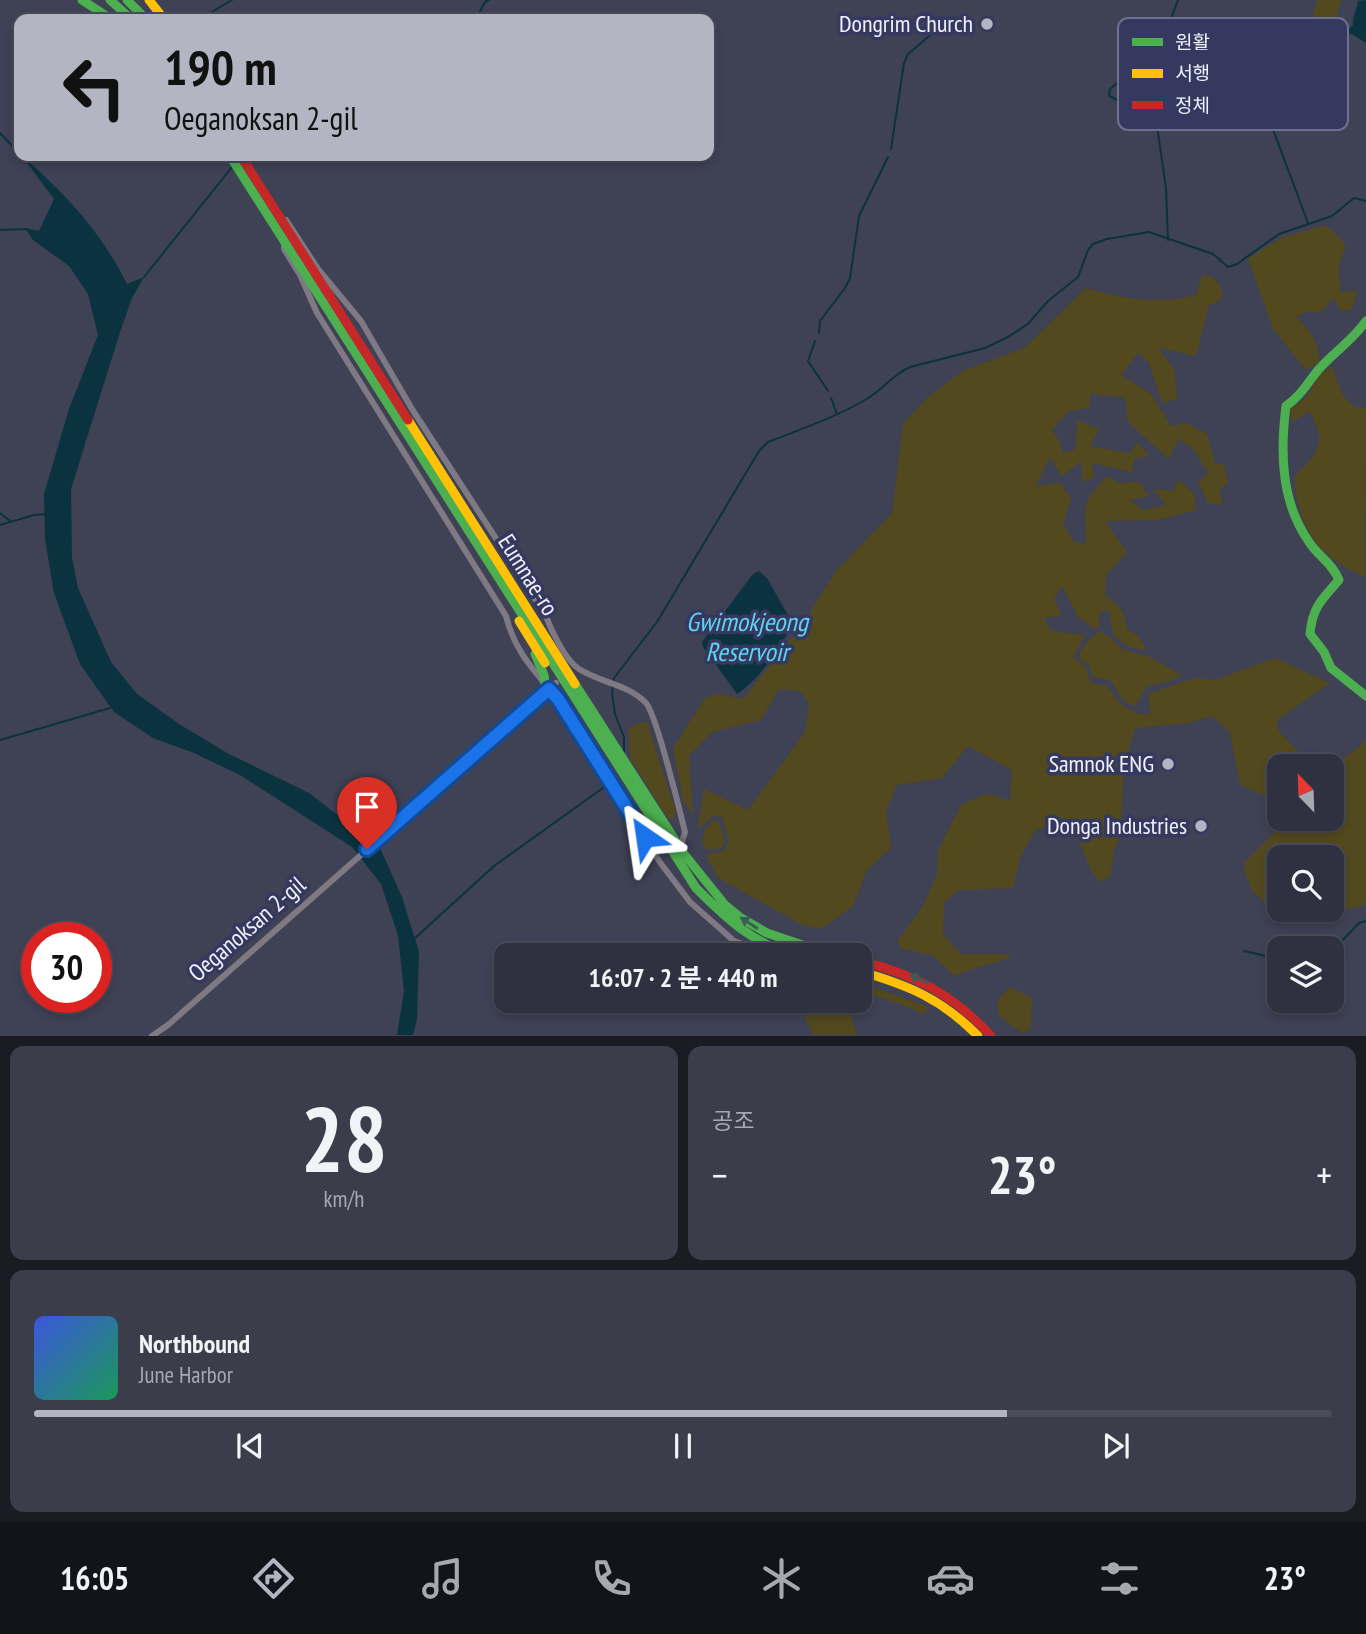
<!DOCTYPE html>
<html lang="ko">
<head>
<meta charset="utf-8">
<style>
  :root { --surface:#2f3140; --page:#3b3d4b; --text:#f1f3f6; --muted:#a7a9b1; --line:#4a4c59; --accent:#b3b5c2 }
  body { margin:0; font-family:"PT Sans Narrow","Noto Sans KR",sans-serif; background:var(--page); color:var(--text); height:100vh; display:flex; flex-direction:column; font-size:26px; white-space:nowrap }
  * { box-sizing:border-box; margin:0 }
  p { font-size:23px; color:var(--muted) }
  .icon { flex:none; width:38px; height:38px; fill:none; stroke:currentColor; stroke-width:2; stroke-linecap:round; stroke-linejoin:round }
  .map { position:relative; height:1036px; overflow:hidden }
  .drawer { display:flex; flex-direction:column; gap:10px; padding:10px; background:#1a1b23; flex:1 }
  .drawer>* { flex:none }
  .banner { position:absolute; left:14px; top:14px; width:700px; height:147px; border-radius:14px; box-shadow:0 4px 10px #0003,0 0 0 2px var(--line); background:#b3b5c2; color:#111; overflow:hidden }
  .needle { width:46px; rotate:337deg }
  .buttons { position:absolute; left:1267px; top:754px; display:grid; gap:14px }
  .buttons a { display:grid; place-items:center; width:77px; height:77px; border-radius:14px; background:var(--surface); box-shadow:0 4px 10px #0003,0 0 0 2px var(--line); font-size:35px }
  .speed { position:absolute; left:21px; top:922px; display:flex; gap:14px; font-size:35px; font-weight:700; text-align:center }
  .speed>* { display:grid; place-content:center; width:91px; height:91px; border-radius:50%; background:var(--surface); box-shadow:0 4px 10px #0003,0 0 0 2px var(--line); line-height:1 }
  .speed .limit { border:10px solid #d22; background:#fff; color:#111 }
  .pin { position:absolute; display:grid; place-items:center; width:60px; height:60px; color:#fff; margin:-72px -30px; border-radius:50% 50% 50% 0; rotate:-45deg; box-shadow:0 0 7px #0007 }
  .pin .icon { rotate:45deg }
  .me { position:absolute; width:77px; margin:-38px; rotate:328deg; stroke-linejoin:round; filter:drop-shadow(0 0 5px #0008) }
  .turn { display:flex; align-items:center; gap:24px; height:147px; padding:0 35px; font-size:32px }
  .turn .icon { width:91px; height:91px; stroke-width:2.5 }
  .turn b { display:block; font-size:49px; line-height:60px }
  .big { font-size:52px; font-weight:700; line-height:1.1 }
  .drawer .widget { flex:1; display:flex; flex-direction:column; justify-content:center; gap:10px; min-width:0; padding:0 24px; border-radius:14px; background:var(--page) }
  .drawer .dial { align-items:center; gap:0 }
  .dial b { font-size:91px; line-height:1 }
  .song { display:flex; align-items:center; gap:21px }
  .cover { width:84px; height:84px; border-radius:10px; background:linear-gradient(135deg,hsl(230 70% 55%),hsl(150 70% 35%)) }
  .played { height:7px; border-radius:4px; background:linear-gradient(90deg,var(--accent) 75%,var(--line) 75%) }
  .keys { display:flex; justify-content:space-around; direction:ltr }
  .heat { display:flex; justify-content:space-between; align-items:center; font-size:38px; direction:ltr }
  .drawer .tiles { flex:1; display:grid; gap:10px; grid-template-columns:1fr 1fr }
  .widget:last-child { grid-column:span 2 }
  .trip { position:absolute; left:494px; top:943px; width:378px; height:70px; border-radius:14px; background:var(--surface); box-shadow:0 4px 10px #0003,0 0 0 2px var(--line); font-weight:700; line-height:70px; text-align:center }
  .tabs { display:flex; height:112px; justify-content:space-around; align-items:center; background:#13141a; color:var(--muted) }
  .tabs .icon { width:49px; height:49px }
  .tabs .on { color:var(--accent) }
  .tabs b { font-size:32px; color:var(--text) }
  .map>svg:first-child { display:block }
  .green { fill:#52491e; fill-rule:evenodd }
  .water { fill:#0a333f }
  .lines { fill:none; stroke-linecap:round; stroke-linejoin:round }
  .stream { stroke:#0a333f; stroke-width:2 }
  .street { stroke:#7e7983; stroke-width:6 }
  .fast { stroke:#4caf50; stroke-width:9 }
  .slow { stroke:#ffc107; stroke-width:9 }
  .jam { stroke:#c62828; stroke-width:9 }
  .oneway { fill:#3c5c5a }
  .route-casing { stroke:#114b97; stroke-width:18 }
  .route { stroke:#1a73e8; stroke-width:12 }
  .poi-dot { fill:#b3b5c2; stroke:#35395f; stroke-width:2.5 }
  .labels { text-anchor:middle; stroke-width:7; stroke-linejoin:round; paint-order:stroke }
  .poi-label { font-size:24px; fill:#f1f3fc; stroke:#35395f; text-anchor:end }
  .street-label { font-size:24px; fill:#f1f3fc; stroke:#35395f }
  .water-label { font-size:26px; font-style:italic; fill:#60d3f2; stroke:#35395f }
  .key { fill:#35395f; stroke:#6d718e; stroke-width:2 }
  .key-label { font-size:19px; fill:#f1f3fc }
</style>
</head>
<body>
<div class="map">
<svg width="1366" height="1036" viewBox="0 0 1366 1036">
  <rect width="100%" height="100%" fill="#3f4155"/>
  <g class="green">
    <path d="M 1317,0 L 1341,0 L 1337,15 L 1333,19 L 1313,16 Z"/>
    <path d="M 1326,225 L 1346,245 L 1339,264 L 1340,292 L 1357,291 L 1352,309 L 1341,312 L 1334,298 L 1320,313 L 1307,311 L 1296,317 C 1310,331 1319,341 1319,362 L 1306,370 L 1273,329 L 1248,258 L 1283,237 Z"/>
    <path d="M 1202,275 C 1216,276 1219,282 1223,294 L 1219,301 L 1209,305 L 1196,356 L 1158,348 L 1174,369 L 1177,399 L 1162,403 L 1149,363 L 1138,353 L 1121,375 L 1151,394 L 1171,426 L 1186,423 L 1207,434 L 1215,463 L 1224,465 L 1228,483 L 1219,490 L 1223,505 L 1208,503 L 1198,482 L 1208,474 L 1194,450 L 1179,439 L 1168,459 L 1128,422 L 1125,398 L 1090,394 L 1090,408 L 1069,411 L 1052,430 L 1060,442 L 1063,453 L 1076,449 L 1077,420 L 1099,429 L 1090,446 L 1129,453 L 1138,443 L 1150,455 L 1134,459 L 1132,472 L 1092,463 L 1094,478 L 1083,482 L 1080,461 L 1062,477 L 1050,457 L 1036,486 L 1061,483 L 1071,499 L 1063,524 L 1073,541 L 1086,544 C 1085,509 1080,501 1108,476 L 1119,483 L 1139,482 L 1149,496 L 1129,500 L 1144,510 L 1166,505 L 1153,489 L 1173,491 L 1178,479 L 1195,495 L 1196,510 L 1157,520 L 1105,521 L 1127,552 L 1106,575 L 1105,595 C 1120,606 1124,609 1127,629 L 1138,636 L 1146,648 L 1143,650 L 1129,647 L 1114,636 L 1108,610 L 1100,611 L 1099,627 L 1093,628 L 1078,617 L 1062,586 L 1054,599 L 1062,615 L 1044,618 L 1051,631 L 1085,635 L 1073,657 L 1085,666 L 1091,683 L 1108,686 C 1116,702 1131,716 1150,714 L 1148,694 L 1194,678 L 1215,680 L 1275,658 L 1330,683 L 1277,720 L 1278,730 L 1311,766 L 1279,766 L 1279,819 L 1332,819 L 1332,768 L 1366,741 L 1366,905 L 1316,916 L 1276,913 L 1252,891 L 1244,870 L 1245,862 L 1275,832 L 1279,816 L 1264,795 L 1240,785 L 1230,733 L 1212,716 L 1189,723 L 1135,728 L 1124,766 L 1120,838 L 1115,847 L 1110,877 L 1100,882 C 1083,864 1084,837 1064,823 L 1035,830 L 1019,860 L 1013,888 L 959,890 L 944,903 L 943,933 L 960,954 L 1010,954 L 1009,958 C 991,964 973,968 955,976 L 932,955 L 902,949 L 897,941 L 921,909 L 937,875 L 938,850 L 961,805 L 985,794 L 1010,800 L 1012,770 L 968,746 L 942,778 L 897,785 L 886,811 L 891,848 L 867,870 L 853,906 L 821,929 L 802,925 L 718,878 L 706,856 L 724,850 L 729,842 L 722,817 L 712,816 L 700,828 L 698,825 L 704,789 L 748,810 L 805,732 L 809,704 L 800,691 L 779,689 L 761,720 L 712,732 L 689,756 L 693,815 L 683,800 L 673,748 L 705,698 L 718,694 L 743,699 L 802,625 L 836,571 L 892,513 L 903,424 L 927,398 L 962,371 L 1024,348 L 1086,288 C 1125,299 1156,305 1196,295 ZM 1279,858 L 1332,858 L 1332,910 L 1279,910 Z"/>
    <path d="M 1332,367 L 1342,394 L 1354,407 L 1366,408 L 1365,577 C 1318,557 1298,529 1294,477 C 1317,454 1329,443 1309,411 L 1292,422 L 1290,408 L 1304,400 L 1321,373 Z"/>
    <path d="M 1099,631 L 1110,637 L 1122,649 L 1150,657 L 1181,675 L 1171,681 L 1146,687 L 1136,706 C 1121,703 1118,692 1111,680 L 1093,677 L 1089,665 L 1079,658 C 1081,646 1090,639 1099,631 Z"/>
    <path d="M 642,722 L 647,722 L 676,813 L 673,820 L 667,817 L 630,758 L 629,728 Z"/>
    <path d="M 714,820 L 719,822 L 725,841 L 721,848 L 707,850 L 702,843 C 703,833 706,826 714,820 Z"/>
    <path d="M 859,982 L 926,1006 L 928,1012 L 923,1014 C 903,1003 880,1000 859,988 Z"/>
    <path d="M 1011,987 L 1032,998 L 1031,1028 L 1024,1033 C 1001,1021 984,1007 1011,987 Z"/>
    <path d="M 805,1001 L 848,1001 L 847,1004 L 857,1035 L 814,1035 L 805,1019 Z"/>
  </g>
  <g class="water">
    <path d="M 1366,0 L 1366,43 L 1347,31 L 1353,25 C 1352,16 1357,10 1358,1 Z"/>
    <path d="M 22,156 C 65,193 101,232 127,284 L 144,277 L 132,298 L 120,332 L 71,489 L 72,558 L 78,588 L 111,662 L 137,694 L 179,724 L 229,754 L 309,793 L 380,848 L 402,897 L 419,952 L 417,1019 L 413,1035 L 397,1035 L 404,991 L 398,935 L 381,884 L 352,847 L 240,775 L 194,753 L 153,738 L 114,712 L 80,664 L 54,593 L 45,539 L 44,494 L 69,409 L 98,335 L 88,294 L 69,266 L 33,240 L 25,228 L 39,231 L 54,199 Z"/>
    <path d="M 759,571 L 767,578 L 793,624 C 778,650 762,677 737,694 L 703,647 L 702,642 L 753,574 Z"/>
  </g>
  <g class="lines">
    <g class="stream">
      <path d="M 200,19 L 232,0"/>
      <path d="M 476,19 L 485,2 L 489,0"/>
      <path d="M 1169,24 L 1178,0"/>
      <path d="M 1343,62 L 1344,38 L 1350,33"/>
      <path d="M 1139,75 L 1161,39"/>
      <path d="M 1121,80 L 1110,89 L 1109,96 L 1144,113"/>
      <path d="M 1156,119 L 1166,188 L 1168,240"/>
      <path d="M 0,133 L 19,153"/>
      <path d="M 891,149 L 904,63 L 908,54 L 935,31"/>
      <path d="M 1308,223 L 1265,108 L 1306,96 L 1343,80"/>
      <path d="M 0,230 L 27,229"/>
      <path d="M 144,277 L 232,167"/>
      <path d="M 819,333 L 820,321 L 845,288 L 850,278 L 859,216 L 888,157"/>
      <path d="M 815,341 L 808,361 L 828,391"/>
      <path d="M 831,398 L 837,414"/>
      <path d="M 0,513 L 10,521"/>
      <path d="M 0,525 L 34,515 L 46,514"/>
      <path d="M 0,740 L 110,708"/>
      <path d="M 624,752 L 624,737 L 615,714 L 612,693 L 614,678 L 657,622 L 759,451 L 768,442 C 799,430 836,417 865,400 C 882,391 893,374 910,367 L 985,348 L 1008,337 L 1028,324 L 1048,301 L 1078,277 L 1088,250 L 1093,244 L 1107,239 L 1149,232 L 1213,254 L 1228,267 L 1237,264 L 1279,234 L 1332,216 L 1354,198 L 1366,201"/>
      <path d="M 414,939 L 494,866 L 607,785"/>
      <path d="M 1321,948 L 1342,941 L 1359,923 L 1366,921"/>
      <path d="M 1244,951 L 1279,959"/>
    </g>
    <g class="street">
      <path d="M 286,220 L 318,269 L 361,321 L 412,409 L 545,614 C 551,630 565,660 579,669 C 601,683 628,684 646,703 C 656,714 680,811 685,832 L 682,842 L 676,846"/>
      <path d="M 284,242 L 284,249 L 300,275 L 317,313 L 506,616 C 515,653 535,671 558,699 L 659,861 L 690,902 L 734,941 L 779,956"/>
      <path d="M 152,1036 L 168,1025 L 556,683"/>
    </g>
    <g class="fast">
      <path d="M 82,0 L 111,19"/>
      <path d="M 110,0 L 131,19"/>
      <path d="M 127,0 L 146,19"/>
      <path d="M 230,156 L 696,888 C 729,921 752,943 798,956"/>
      <path d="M 1366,321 C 1353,340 1334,352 1319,369 C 1308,382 1301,396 1286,406 C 1280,453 1281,502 1309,542 C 1318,556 1333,564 1339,580 C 1322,599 1312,608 1310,634 L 1324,652 L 1331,668 L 1366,696"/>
      <path d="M 535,654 L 544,675 L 545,685"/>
      <path d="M 575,684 L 684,854 L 725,905 L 741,918 L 767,933 L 835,956"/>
    </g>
    <g class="slow">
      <path d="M 149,0 L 164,19"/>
      <path d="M 408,420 L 575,684"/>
      <path d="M 519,621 L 545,663"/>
      <path d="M 859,971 C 908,985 942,999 978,1036"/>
    </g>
    <g class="jam">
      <path d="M 241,156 L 408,420"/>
      <path d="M 859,961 C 912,973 954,995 991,1036"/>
    </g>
  </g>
  <defs><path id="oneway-solid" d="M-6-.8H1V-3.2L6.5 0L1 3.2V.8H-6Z" transform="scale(1.75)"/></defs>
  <g class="oneway">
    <use href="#oneway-solid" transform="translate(749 923) rotate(-147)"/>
    <use href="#oneway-solid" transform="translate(919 979) rotate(-155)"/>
  </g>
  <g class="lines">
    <g class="route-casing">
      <path id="route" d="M 367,849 L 549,689 L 558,699 L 645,837"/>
    </g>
    <use href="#route" class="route"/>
  </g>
  <g class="poi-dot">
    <circle cx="987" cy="24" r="7"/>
    <circle cx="1168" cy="764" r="7"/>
    <circle cx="1201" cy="826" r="7"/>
  </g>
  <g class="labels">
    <g class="poi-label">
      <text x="973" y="32">Dongrim Church</text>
      <text x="1154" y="772">Samnok ENG</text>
      <text x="1187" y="834">Donga Industries</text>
    </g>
    <g class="street-label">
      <text transform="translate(528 575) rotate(58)" y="8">Eumnae-ro</text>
      <text transform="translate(247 929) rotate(-41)" y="8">Oeganoksan 2-gil</text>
    </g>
    <g class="water-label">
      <text x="747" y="631">Gwimokjeong<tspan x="747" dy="30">Reservoir</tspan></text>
    </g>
  </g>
  <rect x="1118" y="18" width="230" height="112" rx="10" class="key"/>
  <rect x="1132" y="38" width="31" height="8" fill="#4caf50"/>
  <rect x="1132" y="69" width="31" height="9" fill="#ffc107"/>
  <rect x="1132" y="101" width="31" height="8" fill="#c62828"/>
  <g class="key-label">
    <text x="1175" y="49">원활</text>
    <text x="1175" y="80">서행</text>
    <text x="1175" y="112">정체</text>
  </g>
</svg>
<div class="buttons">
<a><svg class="needle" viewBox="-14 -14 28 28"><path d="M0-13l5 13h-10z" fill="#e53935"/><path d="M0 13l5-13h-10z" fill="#a7a9b1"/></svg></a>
<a><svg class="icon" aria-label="search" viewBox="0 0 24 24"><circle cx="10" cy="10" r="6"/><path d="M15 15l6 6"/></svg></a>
<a><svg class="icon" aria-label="layers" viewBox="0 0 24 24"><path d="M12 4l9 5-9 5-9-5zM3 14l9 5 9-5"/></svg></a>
</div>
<div class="speed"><div class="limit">30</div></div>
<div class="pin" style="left:367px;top:849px;background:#d93025"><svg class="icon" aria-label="arrive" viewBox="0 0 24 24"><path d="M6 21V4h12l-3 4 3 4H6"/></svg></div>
<svg class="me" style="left:645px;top:837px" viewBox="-20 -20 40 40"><path d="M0-17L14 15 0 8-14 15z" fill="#1a73e8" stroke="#fff" stroke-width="4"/></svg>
<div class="trip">16:07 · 2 분 · 440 m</div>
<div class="banner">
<div class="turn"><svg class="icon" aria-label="left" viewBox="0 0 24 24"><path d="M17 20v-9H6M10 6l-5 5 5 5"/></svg><div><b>190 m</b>Oeganoksan 2-gil</div></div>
</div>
</div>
<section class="drawer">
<div class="tiles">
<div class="widget dial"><b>28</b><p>km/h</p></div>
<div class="widget"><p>공조</p>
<div class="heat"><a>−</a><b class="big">23°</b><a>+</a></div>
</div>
<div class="widget">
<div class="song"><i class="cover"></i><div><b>Northbound</b><p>June Harbor</p></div></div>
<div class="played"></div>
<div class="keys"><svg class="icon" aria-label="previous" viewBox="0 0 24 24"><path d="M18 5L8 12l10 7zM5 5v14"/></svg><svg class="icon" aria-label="pause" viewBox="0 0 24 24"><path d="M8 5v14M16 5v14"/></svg><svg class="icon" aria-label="next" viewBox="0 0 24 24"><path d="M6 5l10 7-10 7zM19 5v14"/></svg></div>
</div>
</div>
</section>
<nav class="tabs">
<b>16:05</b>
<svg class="icon on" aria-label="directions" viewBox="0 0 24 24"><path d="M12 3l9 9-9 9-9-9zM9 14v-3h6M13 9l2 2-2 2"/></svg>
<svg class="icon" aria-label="music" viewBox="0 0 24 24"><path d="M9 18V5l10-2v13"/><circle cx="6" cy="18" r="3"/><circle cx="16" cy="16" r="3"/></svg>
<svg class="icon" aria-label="phone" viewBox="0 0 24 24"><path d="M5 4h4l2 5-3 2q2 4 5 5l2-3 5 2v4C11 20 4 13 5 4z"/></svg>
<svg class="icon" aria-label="climate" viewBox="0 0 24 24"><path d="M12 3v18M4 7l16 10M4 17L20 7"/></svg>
<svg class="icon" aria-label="car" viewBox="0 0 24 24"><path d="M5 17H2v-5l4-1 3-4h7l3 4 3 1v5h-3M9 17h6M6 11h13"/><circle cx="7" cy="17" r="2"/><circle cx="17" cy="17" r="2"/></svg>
<svg class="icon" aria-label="filters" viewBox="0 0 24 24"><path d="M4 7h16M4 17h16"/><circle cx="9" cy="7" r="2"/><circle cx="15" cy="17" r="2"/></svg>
<b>23°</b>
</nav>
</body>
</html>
